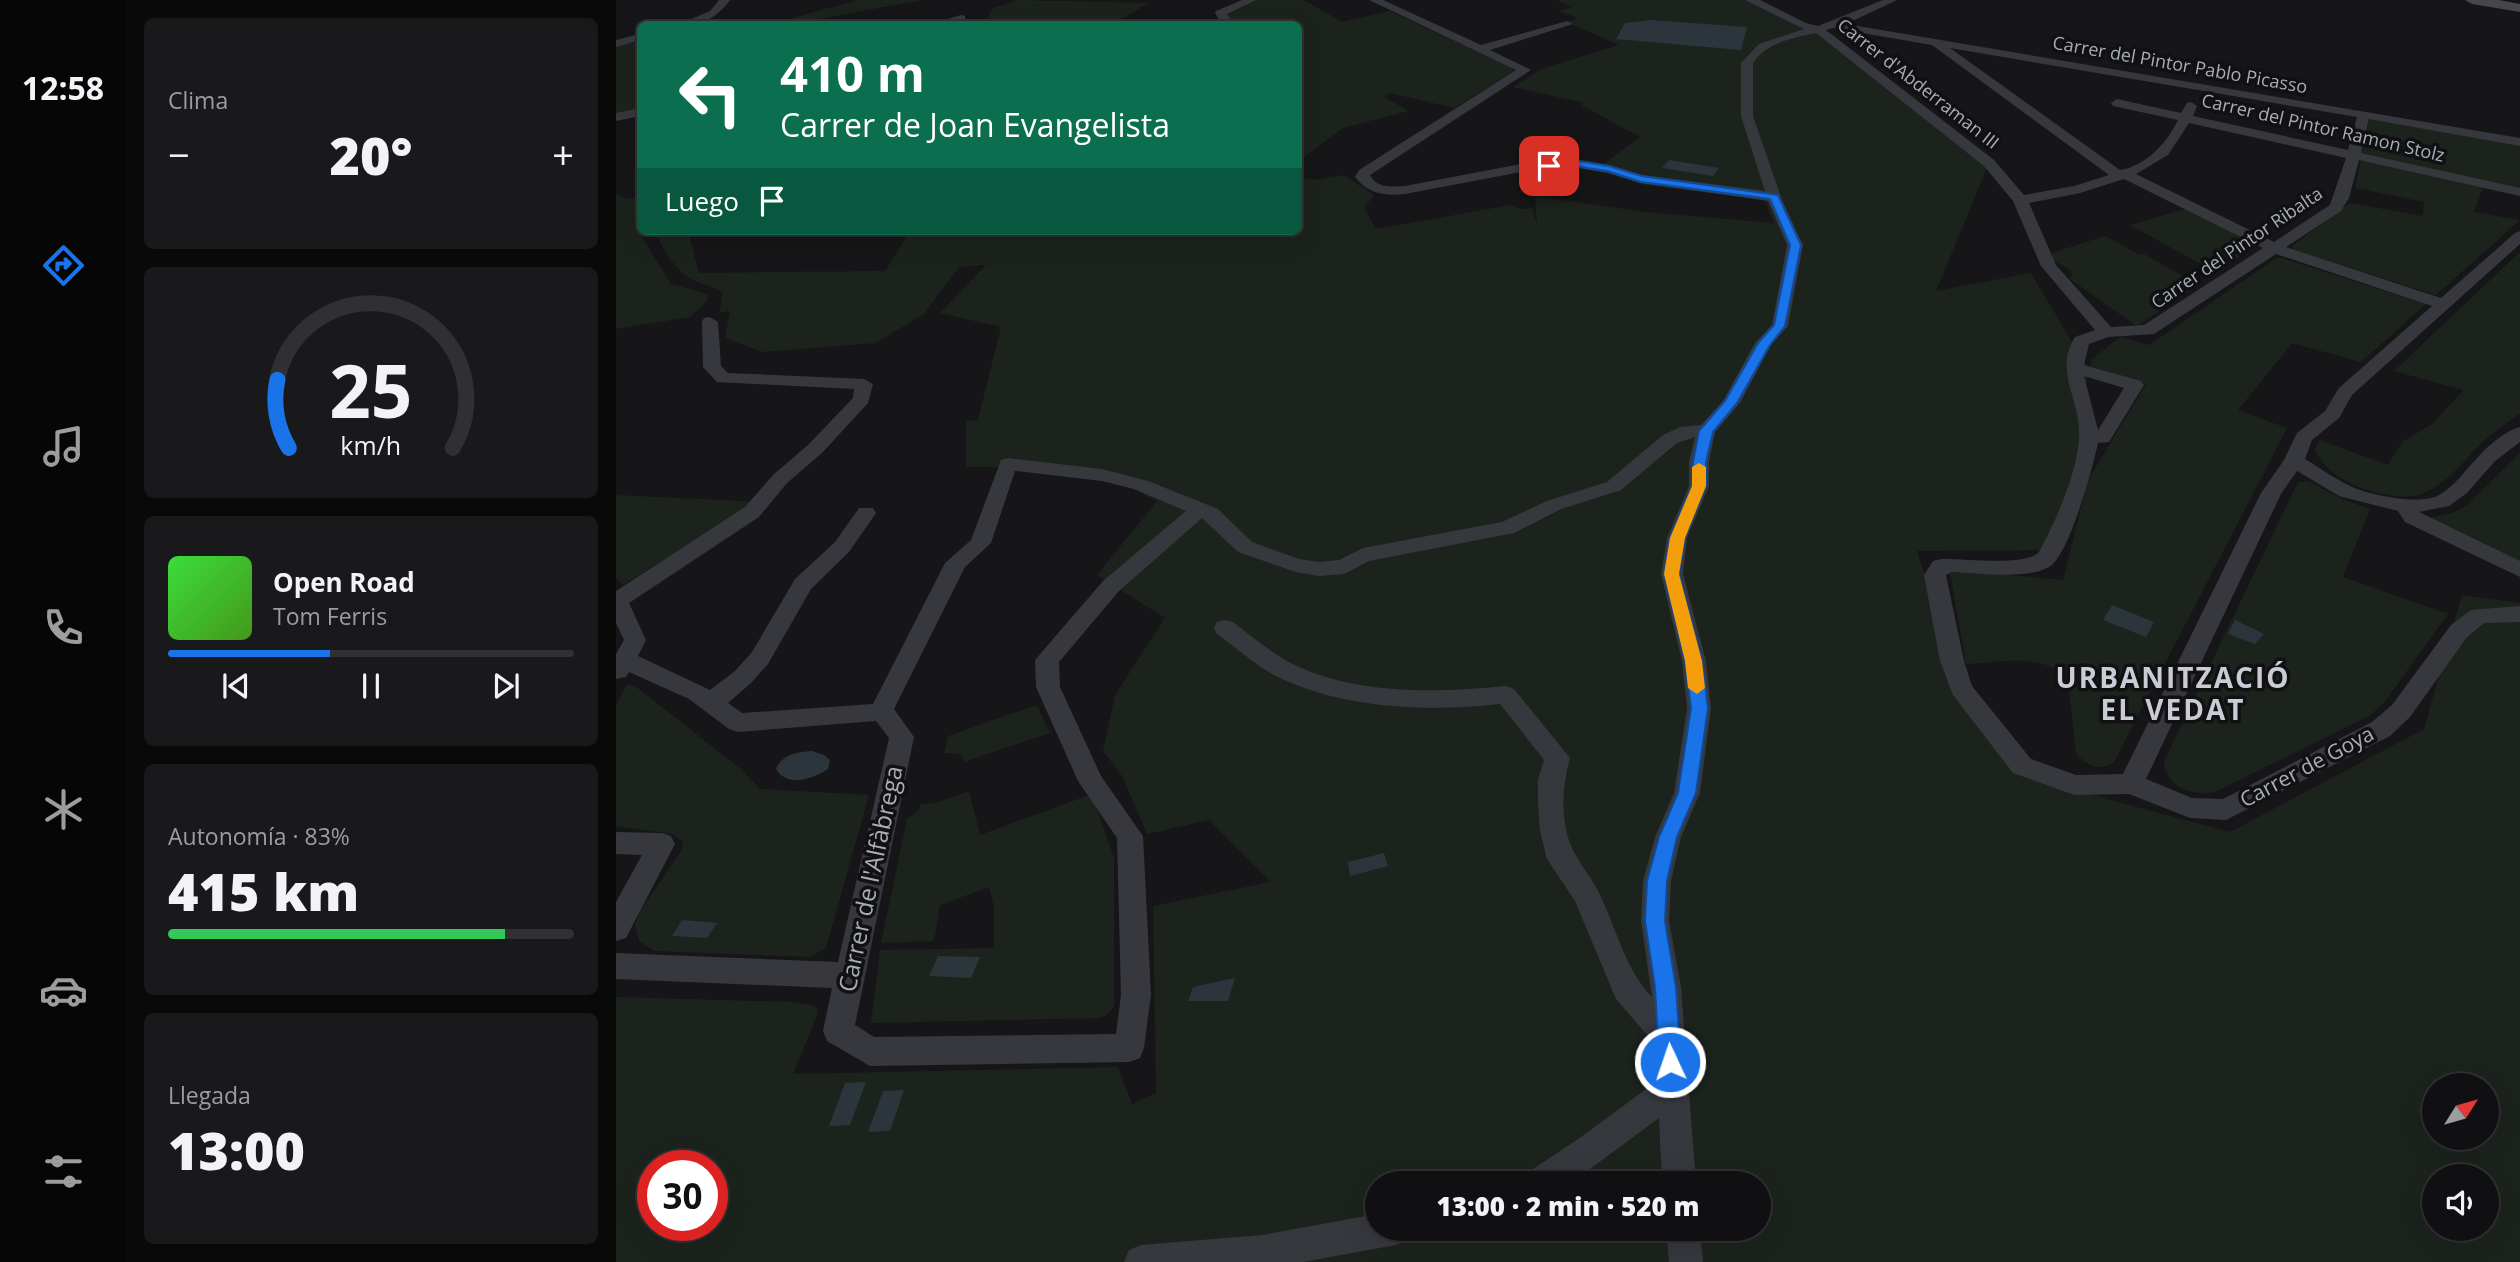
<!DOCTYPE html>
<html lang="es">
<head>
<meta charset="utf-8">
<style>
  :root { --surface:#101012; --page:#19191b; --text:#f1f3f6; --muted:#9c9d9f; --line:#303032; --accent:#1a73e8 }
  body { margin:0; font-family:"Open Sans",sans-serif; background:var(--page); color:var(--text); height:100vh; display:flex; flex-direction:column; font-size:26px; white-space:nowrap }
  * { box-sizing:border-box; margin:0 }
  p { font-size:23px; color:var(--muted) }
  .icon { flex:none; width:38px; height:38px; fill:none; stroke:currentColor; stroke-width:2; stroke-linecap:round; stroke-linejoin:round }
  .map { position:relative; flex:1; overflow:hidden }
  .sheet { display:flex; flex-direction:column; gap:18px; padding:18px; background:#09090a; width:490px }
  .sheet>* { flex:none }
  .top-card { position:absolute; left:21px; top:21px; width:665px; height:214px; border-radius:10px; box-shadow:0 7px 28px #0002,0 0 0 2px var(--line); background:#0b6e4f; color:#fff; overflow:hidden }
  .needle { width:46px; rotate:53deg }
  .fabs { position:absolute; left:1806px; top:1073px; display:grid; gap:14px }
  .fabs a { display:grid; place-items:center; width:77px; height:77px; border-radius:50%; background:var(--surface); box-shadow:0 7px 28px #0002,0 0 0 2px var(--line); font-size:35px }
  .speed { position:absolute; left:21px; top:1150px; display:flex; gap:14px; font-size:35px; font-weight:700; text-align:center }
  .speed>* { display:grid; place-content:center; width:91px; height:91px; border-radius:50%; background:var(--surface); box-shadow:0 7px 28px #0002,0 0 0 2px var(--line); line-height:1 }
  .speed .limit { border:10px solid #d22; background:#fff; color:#111 }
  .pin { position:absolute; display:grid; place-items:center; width:60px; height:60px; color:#fff; margin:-30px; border-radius:14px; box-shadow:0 4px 10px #0006 }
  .me { position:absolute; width:77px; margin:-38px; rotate:357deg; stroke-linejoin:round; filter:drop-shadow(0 0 5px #0008) }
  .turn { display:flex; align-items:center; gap:24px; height:147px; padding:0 28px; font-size:32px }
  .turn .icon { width:91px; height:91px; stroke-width:2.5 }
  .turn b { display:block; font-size:49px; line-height:60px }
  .then { display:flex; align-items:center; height:66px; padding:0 28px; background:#0003; gap:14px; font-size:26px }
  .big { font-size:52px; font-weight:800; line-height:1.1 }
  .sheet .card { flex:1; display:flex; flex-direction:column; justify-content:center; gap:10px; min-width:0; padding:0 24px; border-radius:10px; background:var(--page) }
  .sheet .dial { align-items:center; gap:0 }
  .dial svg { height:182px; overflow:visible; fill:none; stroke:var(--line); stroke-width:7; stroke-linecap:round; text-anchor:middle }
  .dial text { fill:var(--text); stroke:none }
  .song { display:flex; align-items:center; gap:21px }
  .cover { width:84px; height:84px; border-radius:10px; background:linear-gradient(135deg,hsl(120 70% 55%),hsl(100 70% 35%)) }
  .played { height:7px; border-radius:4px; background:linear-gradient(90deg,var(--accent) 40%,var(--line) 40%) }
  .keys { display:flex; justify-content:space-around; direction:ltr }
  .heat { display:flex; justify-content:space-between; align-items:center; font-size:38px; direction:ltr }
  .charge { height:10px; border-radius:5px; background:linear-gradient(90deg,#34c759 83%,var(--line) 0) }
  .trip { position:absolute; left:749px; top:1171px; width:406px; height:70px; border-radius:35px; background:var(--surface); box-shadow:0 7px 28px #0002,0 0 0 2px var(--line); font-weight:800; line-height:70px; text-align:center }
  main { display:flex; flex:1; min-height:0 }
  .menu { display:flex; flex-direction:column; width:126px; justify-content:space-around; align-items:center; background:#060607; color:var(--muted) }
  .menu .icon { width:49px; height:49px }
  .menu .current { color:var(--accent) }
  .menu b { font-size:32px; color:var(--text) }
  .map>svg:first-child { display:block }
  .green { fill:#1c231d; fill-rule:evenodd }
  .water { fill:#2c353c }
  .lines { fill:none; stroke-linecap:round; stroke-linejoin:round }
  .street { fill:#37383d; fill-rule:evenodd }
  .secondary { fill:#45474d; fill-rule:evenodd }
  .route { fill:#1a73e8; stroke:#114b97; stroke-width:2 }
  .slow { fill:#f59e0b }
  .labels { text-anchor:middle; stroke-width:7; stroke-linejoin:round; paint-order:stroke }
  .far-street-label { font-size:18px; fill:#a8adb8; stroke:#111113 }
  .street-label { font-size:21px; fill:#a8adb8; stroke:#111113 }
  .near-street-label { font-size:24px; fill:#a8adb8; stroke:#111113 }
  .district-label { font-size:28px; font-weight:bold; letter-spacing:2px; fill:#c9ccd4; stroke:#111113 }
</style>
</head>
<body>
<main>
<nav class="menu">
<b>12:58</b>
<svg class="icon current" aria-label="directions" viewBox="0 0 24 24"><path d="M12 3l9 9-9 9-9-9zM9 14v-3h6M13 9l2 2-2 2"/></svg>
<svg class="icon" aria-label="music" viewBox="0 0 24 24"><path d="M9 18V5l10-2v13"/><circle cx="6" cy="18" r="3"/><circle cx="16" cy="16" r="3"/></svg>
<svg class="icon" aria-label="phone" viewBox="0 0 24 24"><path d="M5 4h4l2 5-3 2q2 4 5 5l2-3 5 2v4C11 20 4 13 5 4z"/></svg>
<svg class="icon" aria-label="climate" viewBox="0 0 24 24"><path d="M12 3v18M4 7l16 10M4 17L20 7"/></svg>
<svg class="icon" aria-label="car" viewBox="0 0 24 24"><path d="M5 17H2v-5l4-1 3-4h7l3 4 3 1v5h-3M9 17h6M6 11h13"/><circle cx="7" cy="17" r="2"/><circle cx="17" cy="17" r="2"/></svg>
<svg class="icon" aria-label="filters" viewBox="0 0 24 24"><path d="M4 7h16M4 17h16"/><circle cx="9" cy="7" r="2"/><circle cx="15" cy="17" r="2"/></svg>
</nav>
<section class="sheet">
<div class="card"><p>Clima</p>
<div class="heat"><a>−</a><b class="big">20°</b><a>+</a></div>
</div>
<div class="card dial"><svg viewBox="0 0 100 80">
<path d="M14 69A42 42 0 1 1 86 69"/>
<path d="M14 69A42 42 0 0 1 9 39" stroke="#1a73e8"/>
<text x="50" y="56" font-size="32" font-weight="700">25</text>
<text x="50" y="72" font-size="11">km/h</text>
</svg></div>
<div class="card">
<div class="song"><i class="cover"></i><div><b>Open Road</b><p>Tom Ferris</p></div></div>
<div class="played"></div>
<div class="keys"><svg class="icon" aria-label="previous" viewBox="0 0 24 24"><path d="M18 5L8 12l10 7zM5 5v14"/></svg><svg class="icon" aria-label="pause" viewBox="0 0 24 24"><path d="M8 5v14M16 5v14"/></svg><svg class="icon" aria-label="next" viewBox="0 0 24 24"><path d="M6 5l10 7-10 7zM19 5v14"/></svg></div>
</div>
<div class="card"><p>Autonomía · 83%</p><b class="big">415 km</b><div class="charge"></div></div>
<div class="card"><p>Llegada</p><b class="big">13:00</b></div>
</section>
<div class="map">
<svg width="1904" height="1262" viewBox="0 0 1904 1262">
  <rect width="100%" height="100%" fill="#161618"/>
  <g class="green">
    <path d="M 236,0 L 306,0 L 176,24 L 155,24 C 184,17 210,7 238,2 Z"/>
    <path d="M 403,0 L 533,3 L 497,24 L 369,24 L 377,8 Z"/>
    <path d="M 639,0 L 688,0 L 726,22 L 773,11 L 895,67 L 898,71 L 838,108 L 774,93 L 767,96 L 792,111 L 727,128 L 683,161 L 682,24 L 607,24 L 614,20 L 610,13 Z"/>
    <path d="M 941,0 L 1134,0 L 1202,29 L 1373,163 L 1320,291 L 1415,273 L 1472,369 L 1460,488 L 1431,550 L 1301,551 L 1345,689 L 1402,775 L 1614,832 L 1808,729 L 1846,595 L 1904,603 L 1904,1262 L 0,1262 L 0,997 L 178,1002 L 199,1006 L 202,1013 L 177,1074 L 502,1067 L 516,1104 L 540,1093 L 537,906 L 655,882 L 593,820 L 531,834 L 506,776 L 487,751 L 499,695 L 549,618 L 481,575 L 541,501 L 508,484 L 384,467 L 350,467 L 350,421 L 362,420 L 385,327 L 324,313 L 370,265 L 343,267 L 308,314 L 259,343 L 147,352 L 109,338 L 114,311 L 104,312 L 106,292 C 98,286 91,286 81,282 C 63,274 44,250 41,231 L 72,231 L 83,273 L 269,271 L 294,231 L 682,231 L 683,176 L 697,180 L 728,175 L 758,195 L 748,208 L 760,229 L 895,205 L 904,209 L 916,208 L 921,226 L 919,196 L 1029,212 L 1158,223 L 1148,199 L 1027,185 L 981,169 L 1024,137 L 965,105 L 969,103 L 897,87 L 925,69 L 1003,45 L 951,22 L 962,18 L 943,11 L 956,7 ZM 1818,1085 L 1871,1085 L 1871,1138 L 1818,1138 ZM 37,1166 L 96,1166 L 96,1225 L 37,1225 ZM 1818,1176 L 1871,1176 L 1871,1228 L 1818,1228 ZM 761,1183 L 1143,1183 L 1143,1228 L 761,1228 Z"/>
    <path d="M 24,39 L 24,109 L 0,113 L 0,46 Z"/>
    <path d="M 1754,117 L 1904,145 L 1904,189 L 1746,153 Z"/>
    <path d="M 1745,160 L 1867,187 L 1858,212 L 1904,220 L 1820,295 L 1679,250 L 1676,246 L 1734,203 L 1807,216 L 1808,202 L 1739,188 Z"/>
    <path d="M 0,193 L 11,199 L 24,198 L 24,209 L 20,214 L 18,224 L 55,284 L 92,294 L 91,301 L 74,317 L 0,329 Z"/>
    <path d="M 1569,209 L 1636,242 L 1639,246 L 1601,273 L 1514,225 Z"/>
    <path d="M 1489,236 L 1524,255 L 1528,254 L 1583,285 L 1521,326 L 1454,279 L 1457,272 L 1429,255 Z"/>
    <path d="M 1904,252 L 1904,413 C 1894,421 1883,428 1873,436 C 1851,455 1831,487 1802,495 C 1785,500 1760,493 1743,487 C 1723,479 1709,469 1699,450 L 1703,440 L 1772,465 L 1786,442 L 1816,424 L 1845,393 L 1847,390 L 1778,371 Z"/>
    <path d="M 1662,257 L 1810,304 L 1745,362 L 1676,343 L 1622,410 L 1671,428 L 1498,762 C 1484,772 1470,766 1460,753 L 1452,681 C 1432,651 1381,663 1350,664 L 1334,573 L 1340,570 L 1447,580 L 1472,480 L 1530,384 L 1474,366 L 1476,359 L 1504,337 L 1533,345 Z"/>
    <path d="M 1904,453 L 1904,564 L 1813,518 L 1839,512 L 1851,505 Z"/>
    <path d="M 1692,481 L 1728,500 L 1754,509 L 1727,577 L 1832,614 L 1768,703 L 1753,716 L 1599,792 C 1576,796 1549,787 1548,761 L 1682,482 Z"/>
    <path d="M 0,495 L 125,501 L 135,502 L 130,508 L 7,585 L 0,578 Z"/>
    <path d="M 11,684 L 19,686 L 125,769 L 144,789 L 253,795 L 210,948 L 194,957 L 39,951 L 23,941 L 19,924 L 25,910 L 65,851 L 67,842 L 57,834 L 0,826 L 0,706 Z"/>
    <path d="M 421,705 L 434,733 L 348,762 L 345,754 L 328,753 L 332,736 Z"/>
    <path d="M 353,791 L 364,835 L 476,794 L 498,858 L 498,1006 L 493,1013 L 485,1018 L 255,1023 L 264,950 L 378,948 L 378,906 L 373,887 L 324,905 L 318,941 L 265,943 L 291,819 L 302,811 L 305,804 L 320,803 Z"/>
  </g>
  <g class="water">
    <path d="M 1034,20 L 1131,27 L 1125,50 L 1000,39 L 1009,23 Z"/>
    <path d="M 1053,160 L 1103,168 L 1097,176 L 1046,168 Z"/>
    <path d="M 1496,605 L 1538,622 L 1530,637 L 1487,620 Z"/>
    <path d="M 1619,620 L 1648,634 L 1639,644 L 1612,634 Z"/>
    <path d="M 196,751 L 208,755 L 214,760 L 212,769 C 197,779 171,788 160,769 C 166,754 181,752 196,751 Z"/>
    <path d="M 768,853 L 772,866 L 734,876 L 732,862 Z"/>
    <path d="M 66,920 L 101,923 L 91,938 L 56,936 Z"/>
    <path d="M 322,956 L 364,957 L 355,978 L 313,976 Z"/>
    <path d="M 619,978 L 612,1001 L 572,1001 L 577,987 Z"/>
    <path d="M 250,1082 L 234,1125 L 213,1126 L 229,1083 Z"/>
    <path d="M 288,1090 L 274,1131 L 252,1132 L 267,1091 Z"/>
  </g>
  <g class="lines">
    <g class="street">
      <path d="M 103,0 L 114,0 C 102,17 86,26 64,24 L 94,11 Z"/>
      <path d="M 626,0 L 640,0 L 611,14 L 616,21 L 614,23 L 597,24 L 603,20 L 599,13 L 600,11 Z"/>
      <path d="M 753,0 L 767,0 L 865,45 L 951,21 L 957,24 L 874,50 L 915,70 L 754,175 C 760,188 775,187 789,186 L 905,164 L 957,159 L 993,165 L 1027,175 L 1149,191 L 1125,116 L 1125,63 L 1143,44 L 1188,29 L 1129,0 L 1144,0 L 1190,23 L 1202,26 L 1267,0 L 1281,0 L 1230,24 L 1904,138 L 1904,146 L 1753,119 L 1745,153 L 1904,188 L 1904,196 L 1743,160 L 1733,198 L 1725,211 L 1670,247 L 1825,298 L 1899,233 L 1904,231 L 1904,244 L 1736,395 L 1723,418 L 1696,440 L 1689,459 C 1704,468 1719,479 1736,487 C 1754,495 1802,505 1821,496 C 1834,490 1844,477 1853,467 C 1866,452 1885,432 1904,427 L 1904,442 L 1879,461 L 1851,493 L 1833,506 L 1803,512 L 1904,561 L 1904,577 L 1789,522 L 1782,511 L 1723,496 L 1681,471 L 1665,494 L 1530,779 L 1576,798 L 1607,799 L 1756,722 L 1776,705 L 1835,625 L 1855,610 L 1904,606 L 1904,622 L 1868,623 L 1851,637 L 1794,717 L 1774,736 L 1610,820 L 1574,818 L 1513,794 L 1459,795 L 1450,792 L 1397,773 L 1337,695 L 1324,661 L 1308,575 L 1317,561 L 1325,559 C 1347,558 1409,567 1423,552 C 1440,521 1461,473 1463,438 C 1466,402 1437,372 1459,337 L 1479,330 L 1425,266 L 1397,201 L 1368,166 L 1200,33 C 1177,38 1151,42 1137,63 L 1137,116 L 1166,200 L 1187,245 L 1172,326 L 1155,345 L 1124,403 L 1099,432 L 1093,462 L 1093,486 L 1071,538 L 1067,574 L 1090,661 L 1095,708 L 1084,793 L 1065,837 L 1055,881 L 1053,921 L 1065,987 L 1080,1183 L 1046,1183 L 1043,1118 L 955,1183 L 909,1183 L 914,1171 L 965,1137 L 1041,1081 L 1038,1043 L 1000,999 L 959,901 L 931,859 L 924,831 L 922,805 L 922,780 L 928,760 L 884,704 C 812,712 728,709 662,677 C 640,666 621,648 601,634 L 598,628 L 601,622 L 609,620 L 617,622 C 637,637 656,654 679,665 C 741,695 823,693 890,686 L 898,689 L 954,758 C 947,782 945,809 951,834 C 957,857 971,870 982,891 C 1000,926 1008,968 1036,997 L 1025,921 L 1027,881 L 1039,837 L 1058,793 L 1071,708 L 1066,661 L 1045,574 L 1051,538 L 1073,486 L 1073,462 L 1079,437 L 1061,443 L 1005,490 L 945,509 L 898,533 L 753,561 L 728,574 L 703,576 L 680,572 L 622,552 L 586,518 L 503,591 L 443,662 L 444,687 L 485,776 L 527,836 L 535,995 L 528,1048 L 524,1058 L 513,1062 L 254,1066 L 211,1041 L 207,1031 L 216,988 L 0,979 L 0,953 L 222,962 L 273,738 L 260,721 L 122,732 L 113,729 L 73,699 L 13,672 L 10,677 L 0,679 L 0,654 L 8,640 L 0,623 L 0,591 L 129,507 L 157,475 L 192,445 L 237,398 L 238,389 L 101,382 L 87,367 L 86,322 L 88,318 L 94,317 L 102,322 L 105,366 L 112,373 L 248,379 L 257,384 L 252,403 L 206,453 L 171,483 L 143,517 L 13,603 L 30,640 L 22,656 L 94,690 L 119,671 L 136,652 L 179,579 L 219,542 L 243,508 L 257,508 L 260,513 L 233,552 L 195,589 L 152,664 L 135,683 L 112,703 L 126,713 L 257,704 L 329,563 L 355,540 L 385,460 L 392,458 L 486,469 L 532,481 L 602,509 L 636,542 L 683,559 L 703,562 L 723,560 L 747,548 L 886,522 L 931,501 L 991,482 L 1047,435 L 1064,427 L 1085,425 L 1107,401 L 1139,343 L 1156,325 L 1171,245 L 1152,201 L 1025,183 L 991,173 L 957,167 L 905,172 L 789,194 C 769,196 752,194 739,177 L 743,170 L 900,70 ZM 1217,28 L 1316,45 L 1493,175 L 1458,186 L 1408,195 L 1378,160 L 1210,30 ZM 1334,48 L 1741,117 L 1732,150 L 1577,116 L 1581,106 L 1575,102 L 1571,103 L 1565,113 L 1501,99 L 1495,103 L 1497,106 L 1562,120 C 1551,143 1530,166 1504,170 ZM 1573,123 L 1730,158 L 1714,205 L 1658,242 L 1520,174 L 1552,155 ZM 1508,179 L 1647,248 L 1528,325 L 1495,327 L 1440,265 L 1413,203 L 1464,193 ZM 1660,254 L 1816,306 L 1723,388 L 1709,411 L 1681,433 L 1668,460 L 1645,493 L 1507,774 L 1460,775 L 1415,759 L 1356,686 L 1348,661 L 1330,575 L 1336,572 C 1362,573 1410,580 1433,567 C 1453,556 1477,467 1482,443 L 1493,442 L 1528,385 L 1525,381 L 1468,365 L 1473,344 L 1492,337 L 1538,334 ZM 1468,376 L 1508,388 L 1482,430 ZM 399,471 L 486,481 L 518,489 L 570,511 L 487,581 L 419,660 L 420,687 L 462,781 L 501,838 L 505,995 L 500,1034 L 258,1037 L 239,1025 L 298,737 L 278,709 L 349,567 L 375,543 Z"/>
      <path d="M 345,15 L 349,16 L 349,20 L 332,24 L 315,24 Z"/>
      <path d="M 24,34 L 24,40 L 0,47 L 0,40 Z"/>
      <path d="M 24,108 L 24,116 L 0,121 L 0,113 Z"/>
      <path d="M 0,832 L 46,833 L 55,836 L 59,844 L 10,938 L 0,941 L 0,902 L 26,855 L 0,854 Z"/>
      <path d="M 761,1214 L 761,1228 L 797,1228 L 792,1240 L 780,1245 L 687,1262 L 508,1262 L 513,1250 L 525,1245 L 646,1235 Z"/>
      <path d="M 1050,1228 L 1084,1228 L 1087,1262 L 1053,1262 Z"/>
    </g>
    <path class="secondary" d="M 1849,0 L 1883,0 L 1904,4 L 1904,12 L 1856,4 Z"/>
  </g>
  <path class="route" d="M 957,160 L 993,166 L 1026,176 L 1162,195 L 1185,245 L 1169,326 L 1154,345 L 1121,403 L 1097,432 L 1090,462 L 1090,486 L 1069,538 L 1063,574 L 1086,661 L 1092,708 L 1080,793 L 1061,837 L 1051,881 L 1049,921 L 1060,987 L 1065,1062 L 1062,1070 L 1054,1073 L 1047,1070 L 1043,1062 L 1039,987 L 1029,921 L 1031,881 L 1043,837 L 1062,793 L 1075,708 L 1069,661 L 1048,574 L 1054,538 L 1076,486 L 1077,462 L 1083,431 L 1109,401 L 1142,343 L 1158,325 L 1174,245 L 1154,199 L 1025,182 L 991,171 L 957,166 L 933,169 L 928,166 Z"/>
  <path class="slow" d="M 1083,463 L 1090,467 L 1090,486 L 1069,538 L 1063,574 L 1086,661 L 1089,688 L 1081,694 L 1072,688 L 1069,661 L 1048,574 L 1054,538 L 1076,486 L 1076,467 Z"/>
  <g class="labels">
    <g class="far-street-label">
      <text transform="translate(1564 65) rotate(10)" y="6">Carrer del Pintor Pablo Picasso</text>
      <text transform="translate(1302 84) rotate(38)" y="6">Carrer d'Abderraman III</text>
      <text transform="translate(1707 128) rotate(13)" y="6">Carrer del Pintor Ramon Stolz</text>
      <text transform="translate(1621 248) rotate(-34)" y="6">Carrer del Pintor Ribalta</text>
    </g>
    <g class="street-label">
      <text transform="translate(1691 767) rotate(-28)" y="7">Carrer de Goya</text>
    </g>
    <g class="near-street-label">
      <text transform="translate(255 879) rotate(-78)" y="8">Carrer de l'Alfàbrega</text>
    </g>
    <g class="district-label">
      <text x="1557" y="688">URBANITZACIÓ<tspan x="1557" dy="32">EL VEDAT</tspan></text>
    </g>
  </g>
</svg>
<div class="fabs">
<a><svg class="needle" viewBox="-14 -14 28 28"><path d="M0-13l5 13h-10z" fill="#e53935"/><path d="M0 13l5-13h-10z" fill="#9c9d9f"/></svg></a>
<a><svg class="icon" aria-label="sound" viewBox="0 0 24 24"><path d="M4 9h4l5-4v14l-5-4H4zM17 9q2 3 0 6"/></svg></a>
</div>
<div class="speed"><div class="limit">30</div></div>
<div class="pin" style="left:933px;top:166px;background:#d93025"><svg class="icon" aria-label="arrive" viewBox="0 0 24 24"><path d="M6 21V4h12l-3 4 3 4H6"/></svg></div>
<svg class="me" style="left:1054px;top:1062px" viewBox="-20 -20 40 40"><circle r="17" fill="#1a73e8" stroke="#fff" stroke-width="3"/><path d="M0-11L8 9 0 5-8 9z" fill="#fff"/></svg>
<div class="trip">13:00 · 2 min · 520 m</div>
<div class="top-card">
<div class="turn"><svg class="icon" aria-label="left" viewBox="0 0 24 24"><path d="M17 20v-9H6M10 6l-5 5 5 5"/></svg><div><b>410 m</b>Carrer de Joan Evangelista</div></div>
<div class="then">Luego<svg class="icon" aria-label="arrive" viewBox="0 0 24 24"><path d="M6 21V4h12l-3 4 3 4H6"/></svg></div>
</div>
</div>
</main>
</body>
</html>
